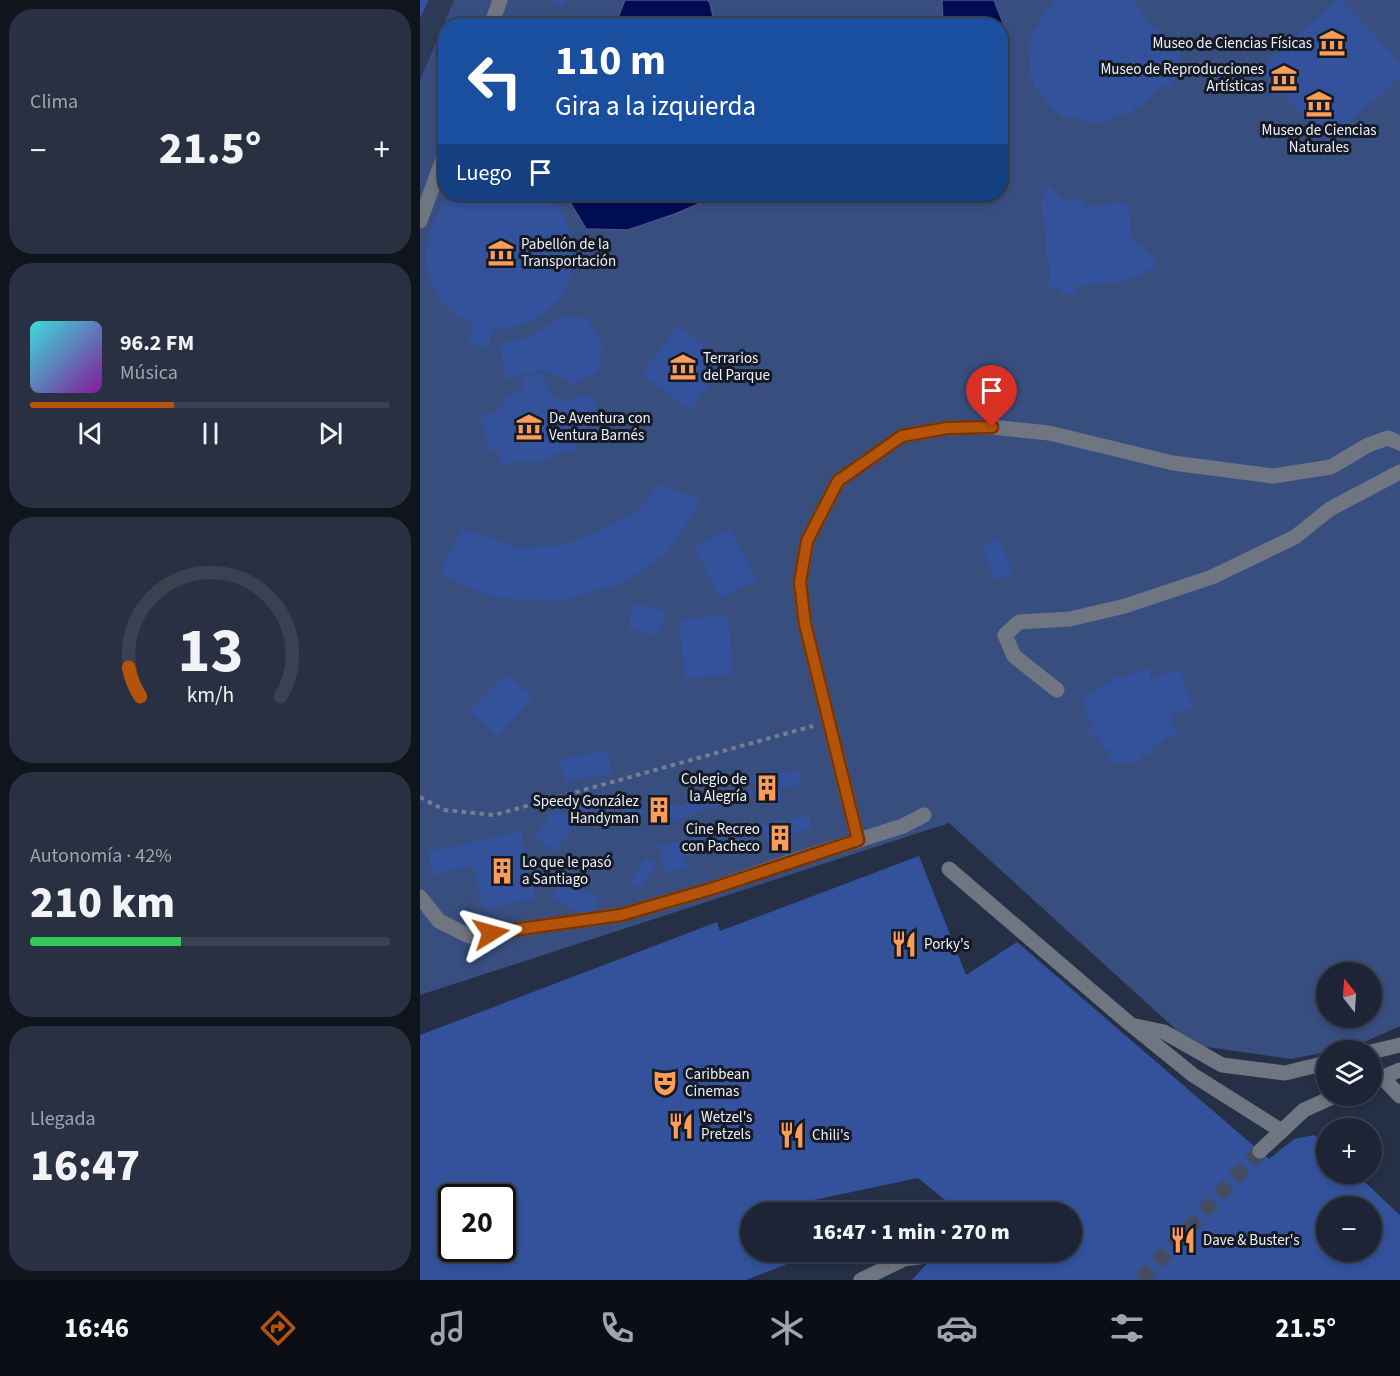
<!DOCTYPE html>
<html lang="es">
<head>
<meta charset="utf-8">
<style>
  :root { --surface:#1c2435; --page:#293041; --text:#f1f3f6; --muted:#a0a4ad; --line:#3a4150; --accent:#b45309 }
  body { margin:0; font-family:"Source Sans 3",sans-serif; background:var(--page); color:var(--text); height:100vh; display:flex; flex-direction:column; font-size:22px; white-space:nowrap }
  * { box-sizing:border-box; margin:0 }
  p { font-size:20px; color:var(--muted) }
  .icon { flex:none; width:33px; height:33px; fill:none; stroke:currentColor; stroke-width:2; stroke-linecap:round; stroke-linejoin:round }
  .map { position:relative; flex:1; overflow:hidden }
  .panel { display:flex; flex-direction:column; gap:9px; padding:9px; background:#0f141d; width:420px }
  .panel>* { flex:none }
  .hud { position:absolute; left:18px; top:18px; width:570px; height:183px; border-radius:24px; box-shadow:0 3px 9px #0003,0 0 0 2px var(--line); background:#1a4fa0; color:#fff; overflow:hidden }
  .needle { width:39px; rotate:343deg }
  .tools { position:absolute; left:896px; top:962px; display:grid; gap:12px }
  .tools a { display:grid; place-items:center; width:66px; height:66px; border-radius:50%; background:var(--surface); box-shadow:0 3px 9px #0003,0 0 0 2px var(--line); font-size:30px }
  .speed { position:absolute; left:18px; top:1184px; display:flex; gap:12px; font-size:30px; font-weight:700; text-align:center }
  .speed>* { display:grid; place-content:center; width:78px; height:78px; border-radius:50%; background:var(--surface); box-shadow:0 3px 9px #0003,0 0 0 2px var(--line); line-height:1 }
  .speed .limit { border:3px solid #111; border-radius:9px; background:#fff; color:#111 }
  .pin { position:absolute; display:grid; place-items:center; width:51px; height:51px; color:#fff; margin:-62px -26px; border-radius:50% 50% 50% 0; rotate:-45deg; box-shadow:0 0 6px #0007 }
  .pin .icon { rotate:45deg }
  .me { position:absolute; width:66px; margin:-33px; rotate:82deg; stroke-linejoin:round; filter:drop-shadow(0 0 4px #0008) }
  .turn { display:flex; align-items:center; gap:21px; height:126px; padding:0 18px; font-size:27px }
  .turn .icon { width:78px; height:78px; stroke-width:2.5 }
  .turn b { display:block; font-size:42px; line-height:51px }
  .then { display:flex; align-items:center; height:57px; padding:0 18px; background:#0003; gap:12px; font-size:22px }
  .big { font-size:45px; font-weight:800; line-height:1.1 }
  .panel .tile { flex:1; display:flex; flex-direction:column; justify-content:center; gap:9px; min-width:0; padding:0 21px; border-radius:24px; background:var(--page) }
  .panel .dial { align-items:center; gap:0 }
  .dial svg { height:156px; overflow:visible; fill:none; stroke:var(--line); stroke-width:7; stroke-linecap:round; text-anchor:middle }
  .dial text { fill:var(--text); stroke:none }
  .song { display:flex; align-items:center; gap:18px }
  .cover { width:72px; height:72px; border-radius:9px; background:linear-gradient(135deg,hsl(180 70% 55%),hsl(290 70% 35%)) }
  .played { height:6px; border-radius:3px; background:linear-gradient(90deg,var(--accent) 40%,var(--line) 40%) }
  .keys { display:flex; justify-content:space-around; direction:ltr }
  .heat { display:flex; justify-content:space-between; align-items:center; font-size:33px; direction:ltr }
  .charge { height:9px; border-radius:4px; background:linear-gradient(90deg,#34c759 42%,var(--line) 0) }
  .trip { position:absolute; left:320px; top:1202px; width:342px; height:60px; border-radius:30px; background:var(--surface); box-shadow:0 3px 9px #0003,0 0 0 2px var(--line); font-weight:800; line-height:60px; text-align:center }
  .tab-bar { display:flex; height:96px; justify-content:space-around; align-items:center; background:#0b0e15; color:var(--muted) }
  .tab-bar .icon { width:42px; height:42px }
  .tab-bar .current { color:var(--accent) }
  .tab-bar b { font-size:27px; color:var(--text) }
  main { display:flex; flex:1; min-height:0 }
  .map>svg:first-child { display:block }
  .built { fill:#2d3b56 }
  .green { fill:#384e7f; fill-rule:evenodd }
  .water { fill:#010d53; stroke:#485286; stroke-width:1.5 }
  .building { fill:#33529b; fill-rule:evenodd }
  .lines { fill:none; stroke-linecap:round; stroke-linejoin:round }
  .minor-tunnel { stroke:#434d62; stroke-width:15; stroke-dasharray:15 8; stroke-linecap:butt }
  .path { stroke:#757e91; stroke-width:4; stroke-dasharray:4.5 4.5; stroke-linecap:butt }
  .minor { stroke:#6f7581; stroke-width:15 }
  .route-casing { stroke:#753606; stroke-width:15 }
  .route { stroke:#b45309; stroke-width:10 }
  .labels { text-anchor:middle; stroke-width:6; stroke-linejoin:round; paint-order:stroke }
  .poi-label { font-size:15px; fill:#ecf2fe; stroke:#141923; text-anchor:start }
</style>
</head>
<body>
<main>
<section class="panel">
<div class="tile"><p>Clima</p>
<div class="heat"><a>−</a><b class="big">21.5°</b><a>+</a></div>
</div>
<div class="tile">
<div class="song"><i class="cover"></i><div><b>96.2 FM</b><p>Música</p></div></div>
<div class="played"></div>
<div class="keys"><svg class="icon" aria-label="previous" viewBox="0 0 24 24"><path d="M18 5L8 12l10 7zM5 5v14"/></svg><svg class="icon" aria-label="pause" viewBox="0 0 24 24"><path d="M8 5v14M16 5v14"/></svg><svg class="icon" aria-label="next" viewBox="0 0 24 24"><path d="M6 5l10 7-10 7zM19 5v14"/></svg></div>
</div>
<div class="tile dial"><svg viewBox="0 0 100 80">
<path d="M14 69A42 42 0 1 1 86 69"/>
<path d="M14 69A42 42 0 0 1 8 54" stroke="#b45309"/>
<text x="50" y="56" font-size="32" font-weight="700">13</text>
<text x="50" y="72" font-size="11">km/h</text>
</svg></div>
<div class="tile"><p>Autonomía · 42%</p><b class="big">210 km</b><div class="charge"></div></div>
<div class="tile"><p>Llegada</p><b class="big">16:47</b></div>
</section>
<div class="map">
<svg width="980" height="1280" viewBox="0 0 980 1280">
  <rect width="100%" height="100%" fill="#253047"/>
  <path class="built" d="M 0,0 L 34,0 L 0,80 Z"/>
  <path class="green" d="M 34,0 L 980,0 L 980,1026 L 933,1047 L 906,1050 L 906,1052 L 871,1059 L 773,1045 L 529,823 L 0,995 L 0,80 ZM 26,26 L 580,26 L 580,194 L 26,194 ZM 906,972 L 951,972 L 951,1017 L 906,1017 Z"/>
  <g class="water">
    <path d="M 205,0 L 287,0 L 290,3 L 295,25 L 195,25 Z"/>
    <path d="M 522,0 L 574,0 L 583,23 L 586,75 L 581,87 L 580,26 L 523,25 Z"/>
    <path d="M 149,194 L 301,194 L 255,214 L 208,230 L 166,229 L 148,199 Z"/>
  </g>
  <g class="building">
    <path d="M 0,0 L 9,0 L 0,18 Z"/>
    <path d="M 128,0 L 147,0 L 143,7 Z"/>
    <path d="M 635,0 L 713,0 L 732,26 L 755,41 L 756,48 L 760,53 L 759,69 L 756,71 L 751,89 L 742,85 L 722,106 L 715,106 L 710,113 L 699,115 L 682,123 L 677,122 L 671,125 L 659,118 L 641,117 L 637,111 L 632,110 L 623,95 L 613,87 L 614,82 L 609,76 L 610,60 L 606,46 L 611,41 L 610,33 L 616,29 L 626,10 L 633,6 Z"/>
    <path d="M 917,0 L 922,0 L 980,63 L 980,77 L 907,142 L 840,69 Z"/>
    <path d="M 628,185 L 646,201 L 663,201 L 663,207 L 692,205 L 692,201 L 698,201 L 698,205 L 709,204 L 711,238 L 738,261 L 726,272 L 706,281 L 656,286 L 657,293 L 640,294 L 640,287 L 629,288 L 630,262 L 627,262 L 624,218 L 622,218 L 621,201 Z"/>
    <path d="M 37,194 L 123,194 L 138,206 L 143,214 L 152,236 L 154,265 L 143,295 L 120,317 L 90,329 L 73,329 L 68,348 L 48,344 L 52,324 L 37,316 L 22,302 L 13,289 L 8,274 L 5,257 L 11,224 L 22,206 Z"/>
    <path d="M 143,316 L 166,318 L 184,344 L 178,372 L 154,384 L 124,370 L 86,379 L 79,344 L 110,337 Z"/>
    <path d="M 258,326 L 306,363 L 270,410 L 221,374 Z"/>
    <path d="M 123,373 L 128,392 L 140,401 L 173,394 L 180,422 L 168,425 L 170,436 L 155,439 L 158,450 L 134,455 L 126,460 L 117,463 L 101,461 L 81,466 L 77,450 L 69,452 L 60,416 L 77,412 L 87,397 L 103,388 L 101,378 Z"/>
    <path d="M 238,485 L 280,499 L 265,527 L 244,555 L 202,583 L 141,601 L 76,598 L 46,587 L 20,572 L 42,529 L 85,543 L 96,548 L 143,545 L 180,531 L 221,508 Z"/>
    <path d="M 311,528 L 337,580 L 300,599 L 274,547 Z"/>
    <path d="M 579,538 L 593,573 L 576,581 L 562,548 Z"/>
    <path d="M 214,603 L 245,611 L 239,636 L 208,628 Z"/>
    <path d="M 308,615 L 313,674 L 265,679 L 259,620 Z"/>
    <path d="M 723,667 L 732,671 L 729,679 L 736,682 L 733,677 L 760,669 L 773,708 L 750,715 L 753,718 L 750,725 L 757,728 L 753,738 L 747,735 L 744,741 L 730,748 L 729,758 L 722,753 L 719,762 L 715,763 L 697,763 L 687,760 L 690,751 L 683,748 L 677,735 L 667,735 L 673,727 L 668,715 L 662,713 L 666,704 L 662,703 L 666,693 L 673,695 L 675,689 L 690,683 L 691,673 L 699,679 L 713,673 L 719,675 Z"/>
    <path d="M 86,673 L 113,698 L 77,737 L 50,711 Z"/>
    <path d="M 186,750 L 192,772 L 174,778 L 175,776 L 145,782 L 140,760 Z"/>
    <path d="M 378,769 L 381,783 L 368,789 L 367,787 L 361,788 L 358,774 Z"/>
    <path d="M 353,770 L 362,799 L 341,805 L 331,777 Z"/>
    <path d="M 322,782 L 323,790 L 332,789 L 334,796 L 317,801 L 314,784 Z"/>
    <path d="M 294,788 L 299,806 L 272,813 L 270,806 L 272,816 L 252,821 L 250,811 L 251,818 L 231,823 L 227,803 L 246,798 L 248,807 L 269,803 L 286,799 L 284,790 Z"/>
    <path d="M 196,792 L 198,792 L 223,808 L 225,811 L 221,818 L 218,816 L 216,818 L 209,815 L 191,802 L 191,800 Z"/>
    <path d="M 183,793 L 189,815 L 161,823 L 155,802 Z"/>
    <path d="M 135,808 L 157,822 L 136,852 L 115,837 Z"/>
    <path d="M 389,815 L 392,829 L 372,833 L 374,843 L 349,849 L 346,832 L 335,834 L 336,838 L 327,840 L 324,827 L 346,823 L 346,827 L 349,826 L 348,822 L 365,819 L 365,823 L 370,821 L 369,819 Z"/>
    <path d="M 303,825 L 308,845 L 290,850 L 285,830 Z"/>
    <path d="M 101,831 L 116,898 L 63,910 L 53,866 L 13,875 L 8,852 Z"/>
    <path d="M 285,836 L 289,852 L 266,857 L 262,841 Z"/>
    <path d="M 324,838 L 324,842 L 328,841 L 330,850 L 327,851 L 327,853 L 313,856 L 312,855 L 309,855 L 307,846 L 310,846 L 309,841 Z"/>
    <path d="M 260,841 L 267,868 L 244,873 L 238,846 Z"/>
    <path d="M 499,856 L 546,975 L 597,942 L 849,1159 L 874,1139 L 894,1135 L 906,1146 L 906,1173 L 935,1173 L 980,1215 L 980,1280 L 492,1280 L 518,1251 L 651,1251 L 651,1212 L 540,1212 L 498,1178 L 389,1201 L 393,1212 L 330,1212 L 330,1251 L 401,1251 L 326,1280 L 0,1280 L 0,1035 L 297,922 L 300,931 ZM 32,1197 L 82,1197 L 82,1248 L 32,1248 ZM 906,1206 L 951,1206 L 951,1251 L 906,1251 Z"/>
    <path d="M 225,857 L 236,864 L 221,889 L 210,883 Z"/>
    <path d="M 143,877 L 180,899 L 168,919 L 131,897 Z"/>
  </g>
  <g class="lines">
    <path class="minor-tunnel" d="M 721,1280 L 840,1151"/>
    <path class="path" d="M 0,797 L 24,810 L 74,815 L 393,726"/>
    <g class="minor">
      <path d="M 71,26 L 80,0"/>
      <path d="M 0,221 L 26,151"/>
      <path d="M 637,690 L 594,656 L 585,635 L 599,622 L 650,619 L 705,606 L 792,577 L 875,537 L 910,509 L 980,472"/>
      <path d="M 438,840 L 385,624 L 380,583 L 387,541 L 418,481 L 482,436 L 527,428 L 571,427 L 629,433 L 753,463 L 853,476 L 911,467 L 948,445 L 968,438 L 980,443"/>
      <path d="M 529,869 L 710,1024 L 773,1075 L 860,1130"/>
      <path d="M 0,897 L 19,921 L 49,936 L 201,915 L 291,889 L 363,864 L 483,826 L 504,815"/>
      <path d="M 716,1026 L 744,1032 L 802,1065 L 865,1073 L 906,1063"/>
      <path d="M 951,1052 L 980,1045"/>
      <path d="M 962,1077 L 980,1096"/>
      <path d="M 951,1082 L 980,1070"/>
      <path d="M 840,1151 L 884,1110 L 917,1095"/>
      <path d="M 441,1280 L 484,1259 L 514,1255"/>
    </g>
  </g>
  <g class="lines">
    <g class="route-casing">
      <path id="route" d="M 71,933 L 201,915 L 291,889 L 438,840 L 385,624 L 380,582 L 387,541 L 418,481 L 482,436 L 527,428 L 572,427"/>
    </g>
    <use href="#route" class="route"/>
  </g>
  <defs>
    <g id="museum-bare" transform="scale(2.07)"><path d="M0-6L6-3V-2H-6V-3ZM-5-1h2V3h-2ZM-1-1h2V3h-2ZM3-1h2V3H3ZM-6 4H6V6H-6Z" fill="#fd9c56" stroke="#141923" stroke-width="2.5" paint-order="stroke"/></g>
    <g id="building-bare" transform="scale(2.07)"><path d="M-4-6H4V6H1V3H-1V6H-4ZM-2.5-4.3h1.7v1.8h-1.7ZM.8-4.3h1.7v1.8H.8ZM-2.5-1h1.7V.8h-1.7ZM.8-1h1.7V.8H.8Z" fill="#fd9c56" stroke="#141923" stroke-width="2.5" paint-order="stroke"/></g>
    <g id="restaurant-bare" transform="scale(2.07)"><path d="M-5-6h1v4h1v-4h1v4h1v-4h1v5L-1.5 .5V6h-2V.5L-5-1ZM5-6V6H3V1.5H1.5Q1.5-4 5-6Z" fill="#fd9c56" stroke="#141923" stroke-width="2.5" paint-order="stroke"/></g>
    <g id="theatre-bare" transform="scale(2.07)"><path d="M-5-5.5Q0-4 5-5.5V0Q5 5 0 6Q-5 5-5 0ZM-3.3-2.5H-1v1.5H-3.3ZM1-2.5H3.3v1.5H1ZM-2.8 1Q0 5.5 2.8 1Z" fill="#fd9c56" stroke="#141923" stroke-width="2.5" paint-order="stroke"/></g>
  </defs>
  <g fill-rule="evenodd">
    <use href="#museum-bare" x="912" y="43"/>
    <use href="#museum-bare" x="864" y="78"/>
    <use href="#museum-bare" x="899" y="104"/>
    <use href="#museum-bare" x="81" y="253"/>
    <use href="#museum-bare" x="263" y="367"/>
    <use href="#museum-bare" x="109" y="427"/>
    <use href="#building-bare" x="347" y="788"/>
    <use href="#building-bare" x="239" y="810"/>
    <use href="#building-bare" x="360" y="838"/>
    <use href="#building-bare" x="82" y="871"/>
    <use href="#restaurant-bare" x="484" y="944"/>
    <use href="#theatre-bare" x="245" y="1083"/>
    <use href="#restaurant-bare" x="261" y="1126"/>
    <use href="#restaurant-bare" x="372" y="1135"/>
    <use href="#restaurant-bare" x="763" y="1240"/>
  </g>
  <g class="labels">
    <g class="poi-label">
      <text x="892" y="48" text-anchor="end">Museo de Ciencias Físicas</text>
      <text x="844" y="74" text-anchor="end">Museo de Reproducciones<tspan x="844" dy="17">Artísticas</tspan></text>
      <text x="899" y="135" text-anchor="middle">Museo de Ciencias<tspan x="899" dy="17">Naturales</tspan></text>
      <text x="101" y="249">Pabellón de la<tspan x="101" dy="17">Transportación</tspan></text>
      <text x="283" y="363">Terrarios<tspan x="283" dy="17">del Parque</tspan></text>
      <text x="129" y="423">De Aventura con<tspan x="129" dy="17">Ventura Barnés</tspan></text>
      <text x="327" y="784" text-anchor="end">Colegio de<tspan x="327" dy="17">la Alegría</tspan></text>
      <text x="219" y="806" text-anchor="end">Speedy González<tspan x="219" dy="17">Handyman</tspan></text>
      <text x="340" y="834" text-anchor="end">Cine Recreo<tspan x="340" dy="17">con Pacheco</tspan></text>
      <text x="102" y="867">Lo que le pasó<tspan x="102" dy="17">a Santiago</tspan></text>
      <text x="504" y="949">Porky's</text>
      <text x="265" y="1079">Caribbean<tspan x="265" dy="17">Cinemas</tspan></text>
      <text x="281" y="1122">Wetzel's<tspan x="281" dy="17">Pretzels</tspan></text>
      <text x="392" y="1140">Chili's</text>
      <text x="783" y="1245">Dave &amp; Buster's</text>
    </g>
  </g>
</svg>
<div class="tools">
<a><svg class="needle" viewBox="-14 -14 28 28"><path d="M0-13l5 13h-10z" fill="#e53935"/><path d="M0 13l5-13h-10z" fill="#a0a4ad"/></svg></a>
<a><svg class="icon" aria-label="layers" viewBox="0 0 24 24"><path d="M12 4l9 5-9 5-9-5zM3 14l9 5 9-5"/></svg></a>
<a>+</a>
<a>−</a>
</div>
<div class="speed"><div class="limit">20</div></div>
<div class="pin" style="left:572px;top:427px;background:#d93025"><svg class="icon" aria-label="arrive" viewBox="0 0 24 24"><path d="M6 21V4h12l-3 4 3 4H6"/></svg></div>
<svg class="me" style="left:71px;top:933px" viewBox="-20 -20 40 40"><path d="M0-17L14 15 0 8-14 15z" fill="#b45309" stroke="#fff" stroke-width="4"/></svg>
<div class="trip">16:47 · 1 min · 270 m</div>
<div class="hud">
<div class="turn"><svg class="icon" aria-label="left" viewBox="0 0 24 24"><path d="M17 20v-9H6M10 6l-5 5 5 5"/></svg><div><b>110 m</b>Gira a la izquierda</div></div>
<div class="then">Luego<svg class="icon" aria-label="arrive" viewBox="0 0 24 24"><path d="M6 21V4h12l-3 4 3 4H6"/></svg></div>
</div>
</div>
</main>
<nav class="tab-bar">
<b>16:46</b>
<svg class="icon current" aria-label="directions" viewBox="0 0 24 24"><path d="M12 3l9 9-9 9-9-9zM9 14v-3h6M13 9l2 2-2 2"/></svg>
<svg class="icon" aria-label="music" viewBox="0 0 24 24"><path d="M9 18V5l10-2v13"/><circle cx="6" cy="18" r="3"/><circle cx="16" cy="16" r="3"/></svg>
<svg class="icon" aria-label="phone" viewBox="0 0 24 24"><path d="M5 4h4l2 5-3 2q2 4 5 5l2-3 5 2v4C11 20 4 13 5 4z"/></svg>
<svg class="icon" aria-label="climate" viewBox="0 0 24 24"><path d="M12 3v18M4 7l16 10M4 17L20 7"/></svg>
<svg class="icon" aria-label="car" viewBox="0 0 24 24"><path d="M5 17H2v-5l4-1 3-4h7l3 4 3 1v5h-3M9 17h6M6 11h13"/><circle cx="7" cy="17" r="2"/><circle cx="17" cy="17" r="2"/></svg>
<svg class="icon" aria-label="filters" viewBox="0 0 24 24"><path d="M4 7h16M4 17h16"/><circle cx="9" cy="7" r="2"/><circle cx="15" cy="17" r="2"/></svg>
<b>21.5°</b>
</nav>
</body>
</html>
